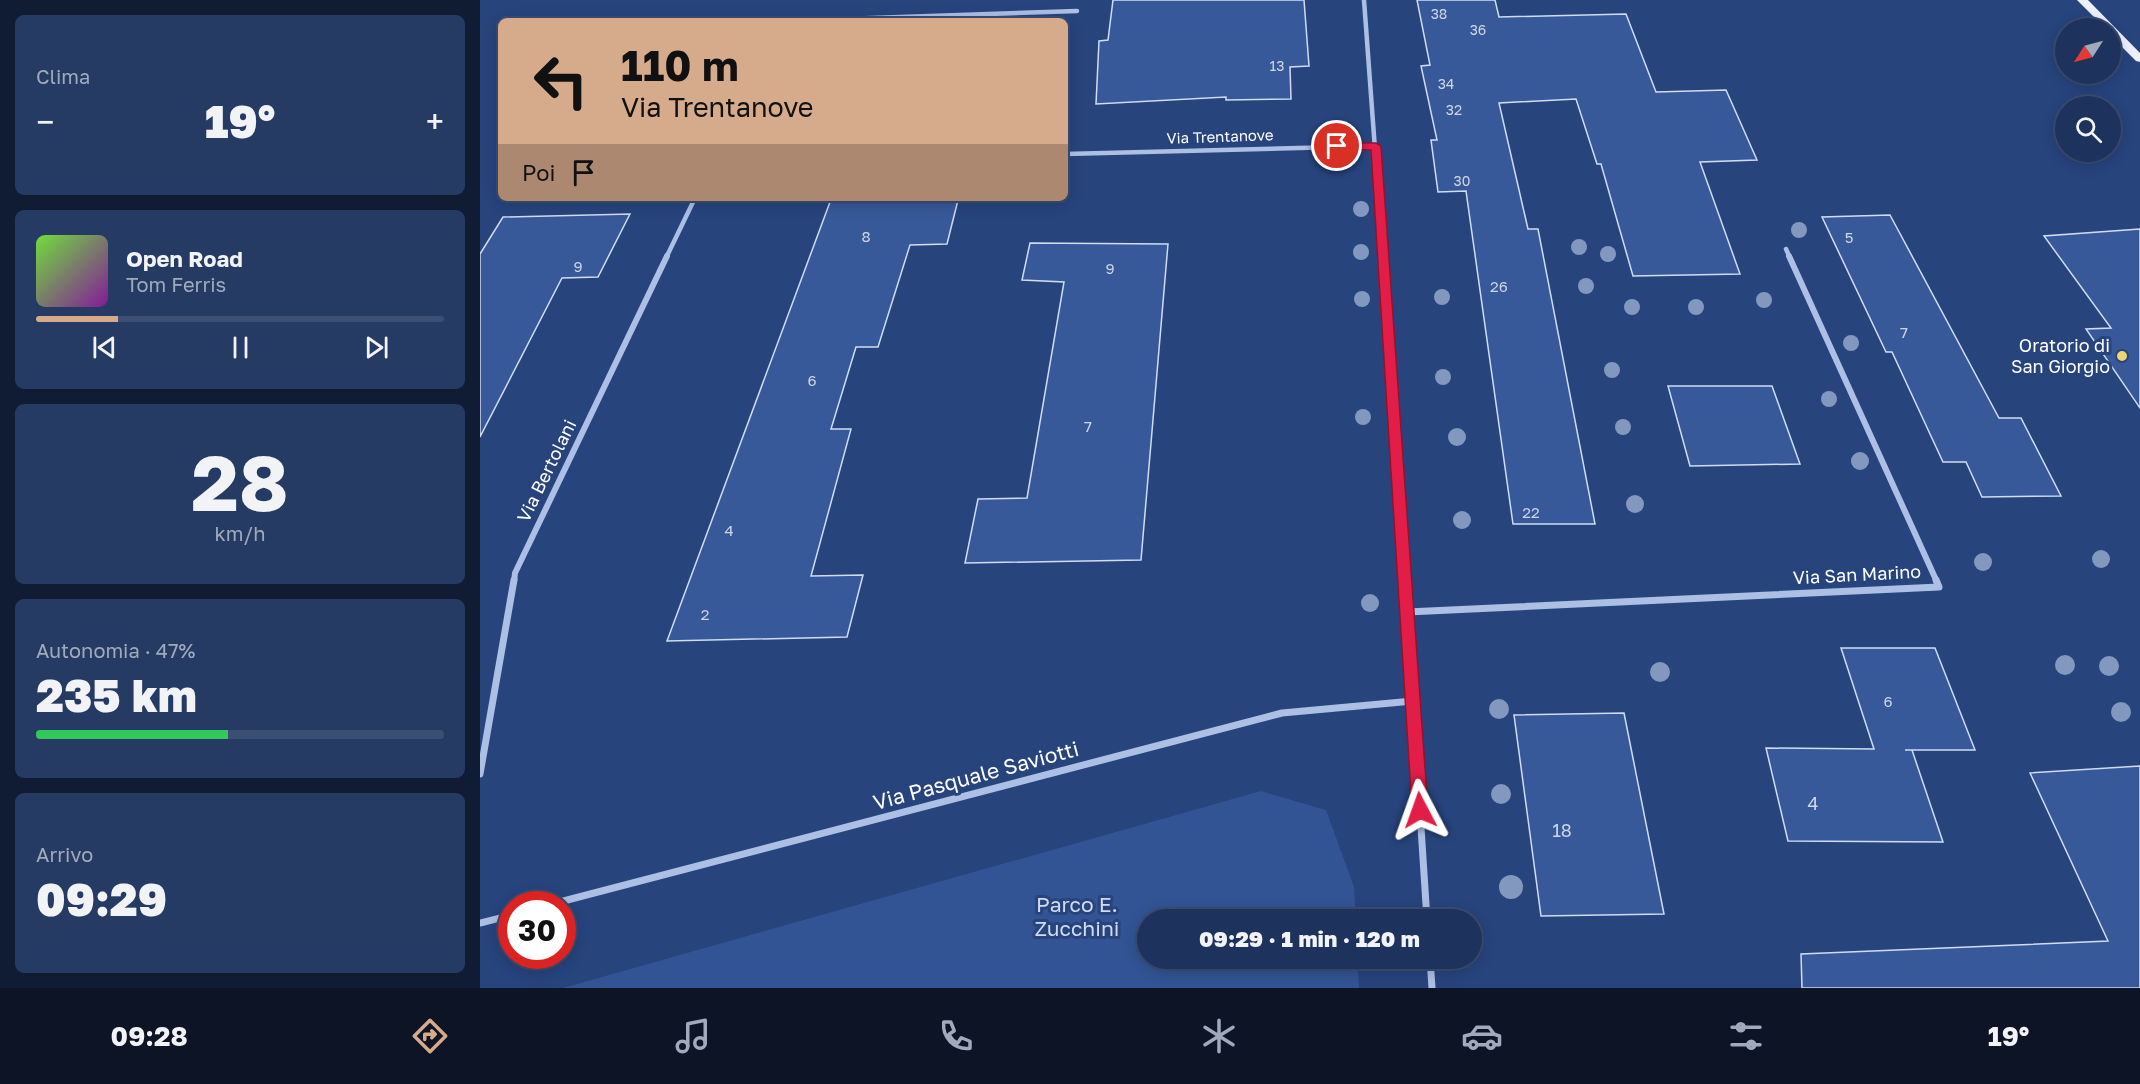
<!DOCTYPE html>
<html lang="it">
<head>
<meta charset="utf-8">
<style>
  :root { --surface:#1d335e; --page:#253b64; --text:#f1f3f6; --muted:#a0aabc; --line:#3b4e73; --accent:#d6ab8b }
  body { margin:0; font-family:"Golos Text",sans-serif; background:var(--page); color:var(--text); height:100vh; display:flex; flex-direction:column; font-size:22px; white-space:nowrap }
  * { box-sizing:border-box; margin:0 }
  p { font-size:20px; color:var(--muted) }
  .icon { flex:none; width:33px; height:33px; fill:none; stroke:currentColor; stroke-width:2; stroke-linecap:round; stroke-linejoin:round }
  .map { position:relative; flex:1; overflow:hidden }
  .panel { display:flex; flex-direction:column; gap:15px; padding:15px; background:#101c34; width:480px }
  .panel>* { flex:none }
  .banner { position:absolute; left:18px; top:18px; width:570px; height:183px; border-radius:9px; box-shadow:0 3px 15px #0003,0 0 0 2px var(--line); background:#d6ab8b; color:#111; overflow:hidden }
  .needle { width:39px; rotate:234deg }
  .buttons { position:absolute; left:1575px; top:18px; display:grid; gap:12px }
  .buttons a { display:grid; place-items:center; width:66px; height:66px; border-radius:50%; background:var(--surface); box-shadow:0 3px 15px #0003,0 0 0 2px var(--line); font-size:30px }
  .speed { position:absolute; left:18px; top:891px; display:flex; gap:12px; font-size:30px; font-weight:700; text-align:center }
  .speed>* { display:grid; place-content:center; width:78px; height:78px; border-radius:50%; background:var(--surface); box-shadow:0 3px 15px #0003,0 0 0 2px var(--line); line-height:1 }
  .speed .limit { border:9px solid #d22; background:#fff; color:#111 }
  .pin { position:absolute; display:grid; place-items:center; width:51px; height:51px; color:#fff; margin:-26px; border:3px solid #fff; border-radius:50%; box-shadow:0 2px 6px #0007 }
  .me { position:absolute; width:66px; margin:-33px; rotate:356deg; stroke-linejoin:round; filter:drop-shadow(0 0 4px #0008) }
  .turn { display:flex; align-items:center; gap:21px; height:126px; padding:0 24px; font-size:27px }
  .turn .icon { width:78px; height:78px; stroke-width:2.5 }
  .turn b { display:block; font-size:42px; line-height:51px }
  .then { display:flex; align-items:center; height:57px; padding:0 24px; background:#0003; gap:12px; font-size:22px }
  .big { font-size:45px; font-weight:800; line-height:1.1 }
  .panel .widget { flex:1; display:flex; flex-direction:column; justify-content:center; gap:9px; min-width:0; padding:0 21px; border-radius:9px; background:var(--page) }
  .panel .dial { align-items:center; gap:0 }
  .dial b { font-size:78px; line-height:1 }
  .song { display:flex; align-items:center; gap:18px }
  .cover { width:72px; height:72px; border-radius:9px; background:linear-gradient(135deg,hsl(100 70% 55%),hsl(290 70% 35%)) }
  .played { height:6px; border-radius:3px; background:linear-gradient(90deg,var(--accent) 20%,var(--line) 20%) }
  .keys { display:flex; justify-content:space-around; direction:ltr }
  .heat { display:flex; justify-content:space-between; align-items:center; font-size:33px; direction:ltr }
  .charge { height:9px; border-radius:4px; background:linear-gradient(90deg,#34c759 47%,var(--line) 0) }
  .trip { position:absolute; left:657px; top:909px; width:345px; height:60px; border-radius:30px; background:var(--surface); box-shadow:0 3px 15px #0003,0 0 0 2px var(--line); font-weight:800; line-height:60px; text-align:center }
  .dock { display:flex; height:96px; justify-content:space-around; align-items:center; background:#0c1426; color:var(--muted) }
  .dock .icon { width:42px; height:42px }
  .dock .selected { color:var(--accent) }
  .dock b { font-size:27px; color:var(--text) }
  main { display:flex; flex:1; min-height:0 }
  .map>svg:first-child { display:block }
  .green { fill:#325494 }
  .building { fill:#385999; stroke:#cfdcf4; stroke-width:1.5 }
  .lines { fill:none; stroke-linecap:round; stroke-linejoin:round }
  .minor-far2 { stroke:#acc0e5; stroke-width:4.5 }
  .minor-far1 { stroke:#acc0e5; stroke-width:6 }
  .minor { stroke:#acc0e5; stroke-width:7 }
  .primary { fill:#ecf1fd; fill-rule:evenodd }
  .tree { fill:#8398be }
  .route { fill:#e11d48; stroke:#92132f; stroke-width:1.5 }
  .poi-dot { fill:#edd672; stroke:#27447d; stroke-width:2 }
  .labels { text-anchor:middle; stroke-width:6; stroke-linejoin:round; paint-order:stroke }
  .far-number-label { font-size:14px; fill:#cdd6e6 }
  .far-street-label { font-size:15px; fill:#fff; stroke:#27447d }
  .number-label { font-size:15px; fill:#cdd6e6 }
  .poi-label { font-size:18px; fill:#fff; stroke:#27447d; text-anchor:end }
  .street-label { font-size:18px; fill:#fff; stroke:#27447d }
  .near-number-label { font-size:18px; fill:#cdd6e6 }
  .near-street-label { font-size:21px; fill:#fff; stroke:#27447d }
  .near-park-label { font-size:21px; fill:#cfdcf4; stroke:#27447d }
</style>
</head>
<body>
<main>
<section class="panel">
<div class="widget"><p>Clima</p>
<div class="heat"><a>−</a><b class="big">19°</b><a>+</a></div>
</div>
<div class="widget">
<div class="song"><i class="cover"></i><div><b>Open Road</b><p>Tom Ferris</p></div></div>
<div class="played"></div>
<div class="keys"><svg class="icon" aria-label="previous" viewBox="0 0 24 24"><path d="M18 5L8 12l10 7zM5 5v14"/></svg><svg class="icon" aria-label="pause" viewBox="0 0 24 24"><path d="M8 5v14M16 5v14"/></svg><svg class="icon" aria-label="next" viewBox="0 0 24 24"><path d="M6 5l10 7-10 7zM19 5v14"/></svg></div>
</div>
<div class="widget dial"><b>28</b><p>km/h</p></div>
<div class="widget"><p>Autonomia · 47%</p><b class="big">235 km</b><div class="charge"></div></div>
<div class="widget"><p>Arrivo</p><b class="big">09:29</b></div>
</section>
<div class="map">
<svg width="1660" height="988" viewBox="0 0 1660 988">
  <rect width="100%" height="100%" fill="#27447d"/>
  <path class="green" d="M 781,791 L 846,810 L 874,887 L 876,919 L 668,920 L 668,958 L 877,959 L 879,988 L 83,988 Z"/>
  <g class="building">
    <path d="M 633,0 L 824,0 L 829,66 L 810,67 L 811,99 L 746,100 L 746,97 L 616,104 L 619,41 L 628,40 Z"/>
    <path d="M 937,0 L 1015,0 L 1019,17 L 1146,14 L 1176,92 L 1246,90 L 1277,160 L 1220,162 L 1260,274 L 1153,276 L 1121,164 L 1117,164 L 1096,99 L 1019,103 L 1048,229 L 1058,229 L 1115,524 L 1033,524 L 986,191 L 958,192 L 951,140 L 957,140 L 941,66 L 950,65 Z"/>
    <path d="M 478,200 L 467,244 L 430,245 L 398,347 L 376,347 L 351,429 L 371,429 L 331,576 L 383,575 L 367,637 L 187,641 L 350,202 Z"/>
    <path d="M 150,214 L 118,277 L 82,278 L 0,437 L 0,254 L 23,217 Z"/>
    <path d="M 1410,215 L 1519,418 L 1541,418 L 1581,496 L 1502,497 L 1486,462 L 1463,462 L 1412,352 L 1406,352 L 1342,217 Z"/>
    <path d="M 1660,229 L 1660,408 L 1606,329 L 1631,328 L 1564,236 Z"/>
    <path d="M 550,243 L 688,244 L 661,560 L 485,563 L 498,499 L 547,498 L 584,282 L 542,280 Z"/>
    <path d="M 1188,386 L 1292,386 L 1320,464 L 1210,466 Z"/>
    <path d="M 1361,648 L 1455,648 L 1495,750 L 1425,750 L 1432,750 L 1463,842 L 1308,841 L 1286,748 L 1394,749 Z"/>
    <path d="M 1144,713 L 1184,914 L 1061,916 L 1034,715 Z"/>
    <path d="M 1660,766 L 1660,988 L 1322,988 L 1321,954 L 1628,941 L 1550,773 Z"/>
  </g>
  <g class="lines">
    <g class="minor-far2">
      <path d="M 884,0 L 903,258"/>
      <path d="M 186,21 L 304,20"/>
      <path d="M 303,21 L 597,11"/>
      <path d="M 585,154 L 896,146"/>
      <path d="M 1306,249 L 1310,258"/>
      <path d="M 186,258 L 215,198"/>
    </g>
    <g class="minor-far1">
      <path d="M 903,256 L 925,582"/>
      <path d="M 1309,256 L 1457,582"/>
      <path d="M 34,582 L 35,573 L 187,256"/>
    </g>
    <g class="minor">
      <path d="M 925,580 L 947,920"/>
      <path d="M 927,612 L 1459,587 L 1456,580"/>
      <path d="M 0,774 L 34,580"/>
      <path d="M 72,904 L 802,713 L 933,701"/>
      <path d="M 0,923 L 32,915"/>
      <path d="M 950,958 L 952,988"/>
    </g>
    <path class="primary" d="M 1597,0 L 1608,0 L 1660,53 L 1660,62 L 1656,61 L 1630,35 L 1630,28 L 1625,28 Z"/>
  </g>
  <g class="tree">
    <circle cx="881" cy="209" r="8"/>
    <circle cx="1319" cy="230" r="8"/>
    <circle cx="1099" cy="247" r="8"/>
    <circle cx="881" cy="252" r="8"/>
    <circle cx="1128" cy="254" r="8"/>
    <circle cx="1106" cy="286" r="8"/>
    <circle cx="962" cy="297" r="8"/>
    <circle cx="882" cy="299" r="8"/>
    <circle cx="1284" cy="300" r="8"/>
    <circle cx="1152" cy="307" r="8"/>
    <circle cx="1216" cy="307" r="8"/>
    <circle cx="1371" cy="343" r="8"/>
    <circle cx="1132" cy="370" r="8"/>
    <circle cx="963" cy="377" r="8"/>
    <circle cx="1349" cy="399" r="8"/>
    <circle cx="883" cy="417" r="8"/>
    <circle cx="1143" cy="427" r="8"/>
    <circle cx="977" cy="437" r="9"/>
    <circle cx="1380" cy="461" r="9"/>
    <circle cx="1155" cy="504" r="9"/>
    <circle cx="982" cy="520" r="9"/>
    <circle cx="1621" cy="559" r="9"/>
    <circle cx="1503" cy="562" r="9"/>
    <circle cx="890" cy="603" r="9"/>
    <circle cx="1585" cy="665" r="10"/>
    <circle cx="1629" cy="666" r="10"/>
    <circle cx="1180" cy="672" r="10"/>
    <circle cx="1019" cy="709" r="10"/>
    <circle cx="1641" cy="712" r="10"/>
    <circle cx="1021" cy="794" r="10"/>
    <circle cx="1031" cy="887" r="12"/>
  </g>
  <path class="route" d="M 857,143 L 896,143 L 901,146 L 948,810 L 946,816 L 940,818 L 934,816 L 932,810 L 891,150 L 853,149 L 853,144 Z"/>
  <circle class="poi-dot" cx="1642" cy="356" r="6"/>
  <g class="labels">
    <g class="far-number-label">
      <text x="959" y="19">38</text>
      <text x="998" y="35">36</text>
      <text x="797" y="71">13</text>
      <text x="966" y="89">34</text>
      <text x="974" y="115">32</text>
      <text x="982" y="186">30</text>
    </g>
    <g class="far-street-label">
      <text transform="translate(740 137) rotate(-2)" y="5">Via Trentanove</text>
    </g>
    <g class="number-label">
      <text x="386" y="242">8</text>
      <text x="1369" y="243">5</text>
      <text x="98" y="272">9</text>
      <text x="630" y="274">9</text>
      <text x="1019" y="292">26</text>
      <text x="1424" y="338">7</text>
      <text x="332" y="386">6</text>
      <text x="608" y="432">7</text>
      <text x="1051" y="518">22</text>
      <text x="249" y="536">4</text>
      <text x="225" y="620">2</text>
      <text x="1408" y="707">6</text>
    </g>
    <g class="poi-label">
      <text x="1630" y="352">Oratorio di<tspan x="1630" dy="21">San Giorgio</tspan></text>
    </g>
    <g class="street-label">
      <text transform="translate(67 471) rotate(-64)" y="6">Via Bertolani</text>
      <text transform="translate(1377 575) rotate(-3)" y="6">Via San Marino</text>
    </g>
    <g class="near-number-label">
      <text x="1333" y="810">4</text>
      <text x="1082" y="837">18</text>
    </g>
    <g class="near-street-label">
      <text transform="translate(496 776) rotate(-15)" y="7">Via Pasquale Saviotti</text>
    </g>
    <g class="near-park-label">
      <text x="597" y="912">Parco E.<tspan x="597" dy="24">Zucchini</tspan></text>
    </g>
  </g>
</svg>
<div class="buttons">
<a><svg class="needle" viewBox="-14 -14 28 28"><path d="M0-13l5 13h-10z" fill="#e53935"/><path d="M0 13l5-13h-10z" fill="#a0aabc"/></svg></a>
<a><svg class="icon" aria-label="search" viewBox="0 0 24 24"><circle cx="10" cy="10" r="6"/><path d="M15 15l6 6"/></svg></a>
</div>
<div class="speed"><div class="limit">30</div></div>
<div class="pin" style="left:857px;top:146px;background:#d93025"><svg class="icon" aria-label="arrive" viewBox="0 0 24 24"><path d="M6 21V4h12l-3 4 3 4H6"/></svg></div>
<svg class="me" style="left:940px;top:810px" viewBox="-20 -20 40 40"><path d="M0-17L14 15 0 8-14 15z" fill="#e11d48" stroke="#fff" stroke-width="4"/></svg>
<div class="trip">09:29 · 1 min · 120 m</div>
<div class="banner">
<div class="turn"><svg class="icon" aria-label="left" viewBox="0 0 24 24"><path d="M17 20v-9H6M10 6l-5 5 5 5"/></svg><div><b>110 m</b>Via Trentanove</div></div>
<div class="then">Poi<svg class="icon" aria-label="arrive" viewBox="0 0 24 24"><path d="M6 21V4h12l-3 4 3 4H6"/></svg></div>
</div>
</div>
</main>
<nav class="dock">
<b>09:28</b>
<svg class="icon selected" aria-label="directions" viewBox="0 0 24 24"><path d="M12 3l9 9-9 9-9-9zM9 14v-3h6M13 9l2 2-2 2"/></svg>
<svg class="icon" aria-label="music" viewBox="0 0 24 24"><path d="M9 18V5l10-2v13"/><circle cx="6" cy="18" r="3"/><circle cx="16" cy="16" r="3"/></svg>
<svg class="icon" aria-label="phone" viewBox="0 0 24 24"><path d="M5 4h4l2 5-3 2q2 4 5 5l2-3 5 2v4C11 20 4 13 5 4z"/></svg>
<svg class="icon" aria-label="climate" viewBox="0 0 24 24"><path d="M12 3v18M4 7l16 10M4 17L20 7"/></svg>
<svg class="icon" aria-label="car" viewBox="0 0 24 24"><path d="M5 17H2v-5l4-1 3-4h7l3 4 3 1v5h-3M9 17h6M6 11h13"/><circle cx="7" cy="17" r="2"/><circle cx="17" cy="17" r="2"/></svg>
<svg class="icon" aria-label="filters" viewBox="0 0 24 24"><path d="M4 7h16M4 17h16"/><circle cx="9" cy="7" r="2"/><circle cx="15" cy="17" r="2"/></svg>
<b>19°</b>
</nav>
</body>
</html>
